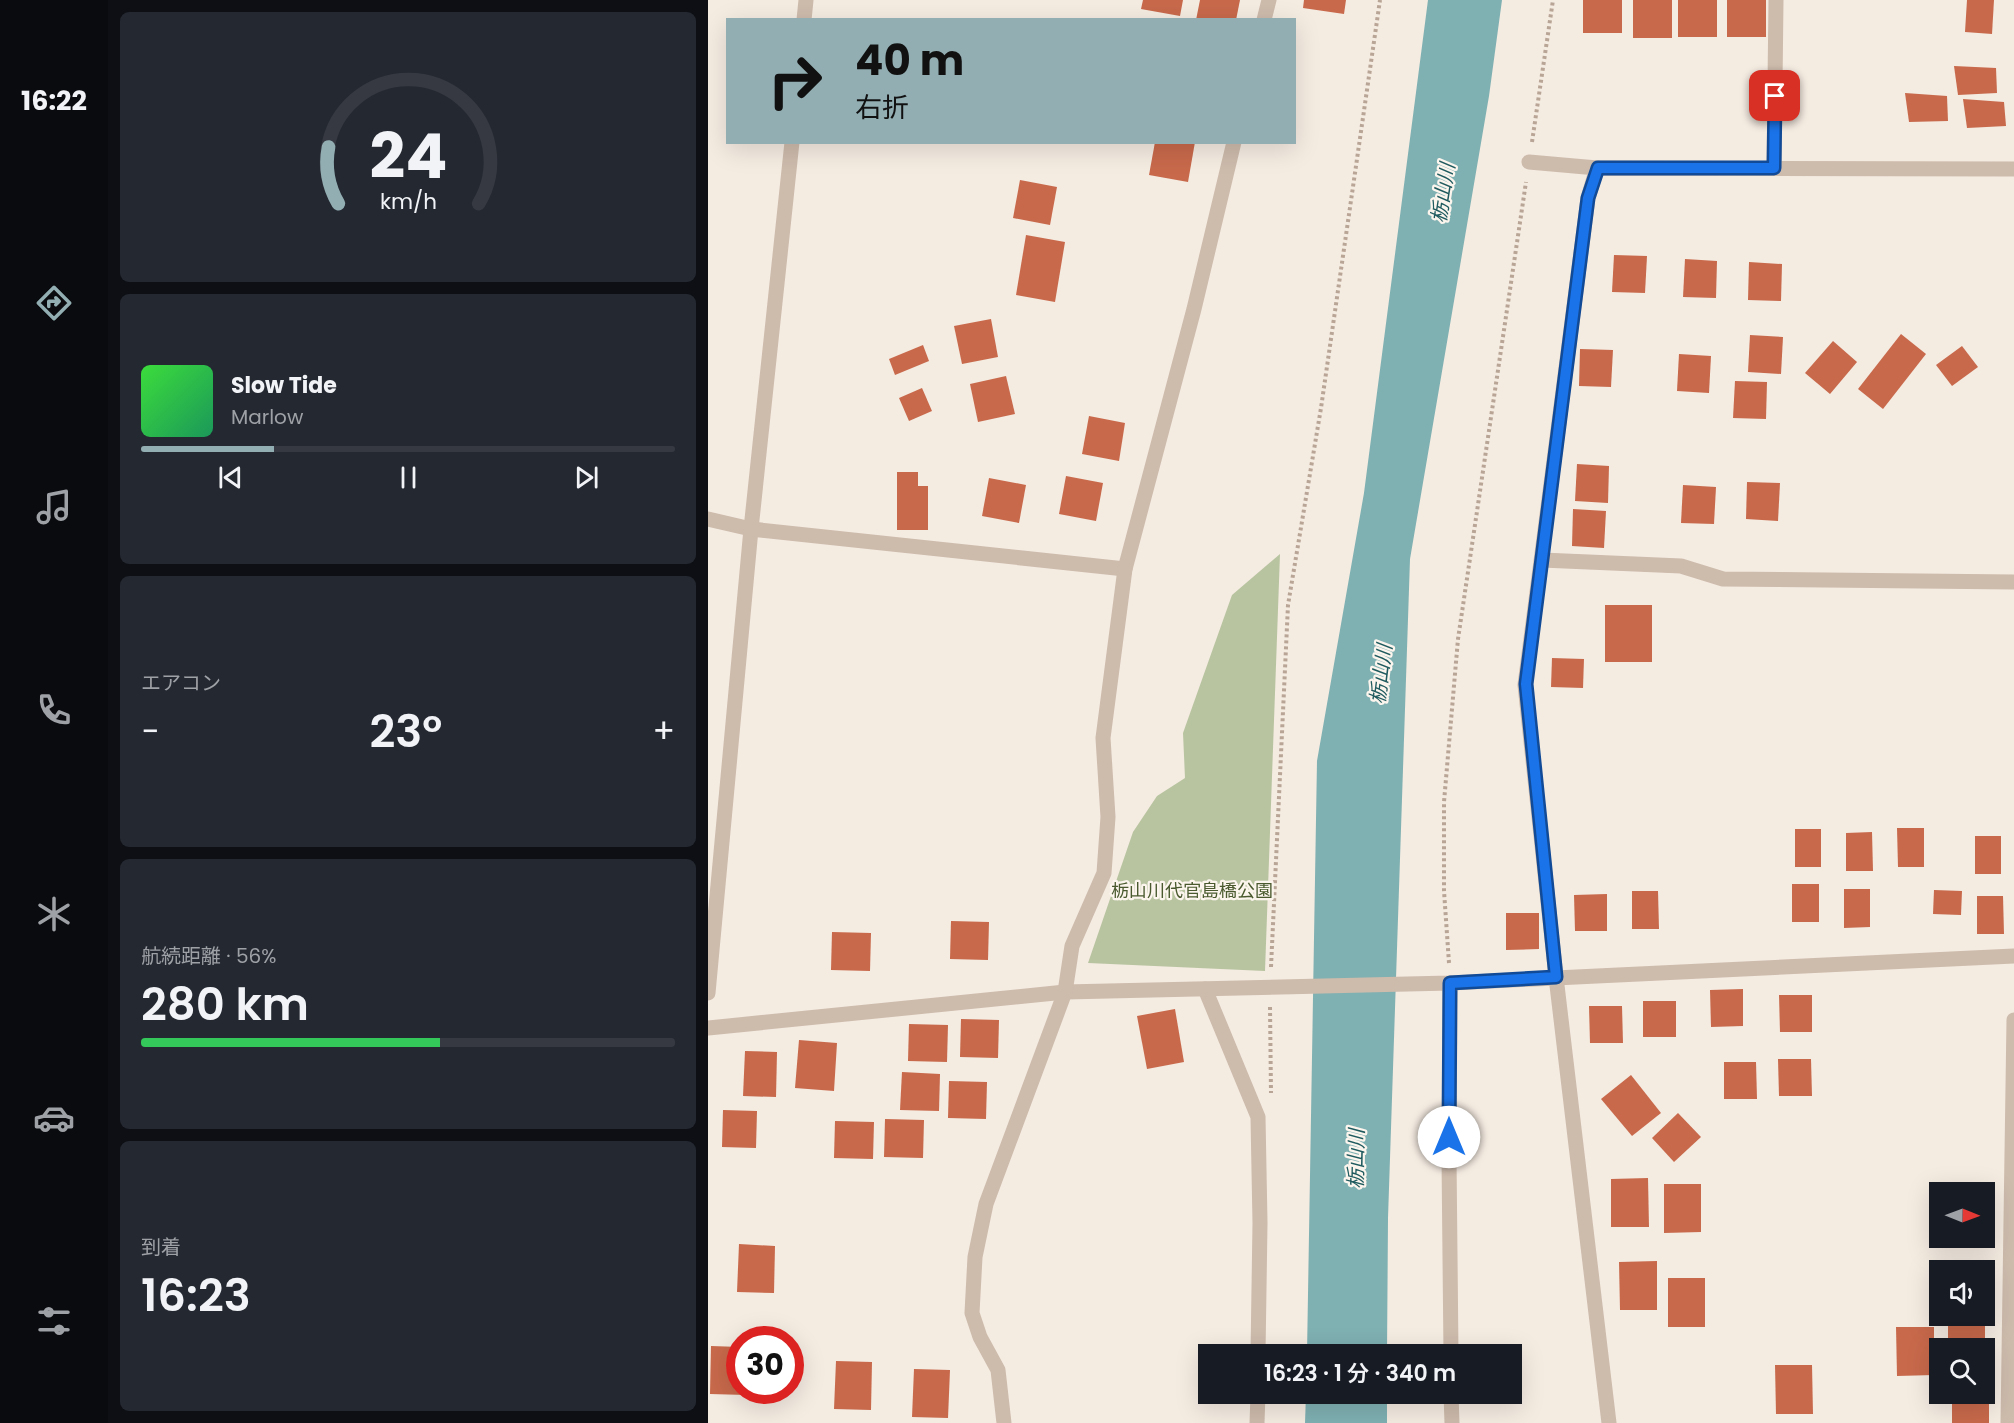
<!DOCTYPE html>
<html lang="ja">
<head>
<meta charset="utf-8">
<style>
  :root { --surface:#171b24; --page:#242831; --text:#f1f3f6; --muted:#9ea1a6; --line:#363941; --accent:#92aeb2 }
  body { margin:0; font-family:Poppins,"Noto Sans JP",sans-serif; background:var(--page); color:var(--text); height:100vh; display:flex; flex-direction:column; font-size:22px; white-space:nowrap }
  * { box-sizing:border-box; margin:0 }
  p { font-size:20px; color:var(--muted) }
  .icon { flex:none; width:33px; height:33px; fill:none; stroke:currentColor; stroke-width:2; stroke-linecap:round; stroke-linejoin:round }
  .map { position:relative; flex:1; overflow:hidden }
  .sheet { display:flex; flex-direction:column; gap:12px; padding:12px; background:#0d0f14; width:600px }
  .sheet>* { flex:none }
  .banner { position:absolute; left:18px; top:18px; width:570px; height:126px; border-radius:0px; box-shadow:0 6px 24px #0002; background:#92aeb2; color:#111; overflow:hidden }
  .needle { width:39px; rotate:91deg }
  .tools { position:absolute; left:1221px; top:1182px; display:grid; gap:12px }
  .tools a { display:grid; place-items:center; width:66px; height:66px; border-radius:0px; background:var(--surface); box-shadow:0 6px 24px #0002; font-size:30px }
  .speed { position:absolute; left:18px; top:1326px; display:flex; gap:12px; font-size:30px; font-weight:700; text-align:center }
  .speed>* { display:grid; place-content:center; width:78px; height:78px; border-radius:50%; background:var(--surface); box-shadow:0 6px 24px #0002; line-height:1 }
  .speed .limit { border:9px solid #d22; background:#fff; color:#111 }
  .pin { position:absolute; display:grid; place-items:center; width:51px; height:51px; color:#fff; margin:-26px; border-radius:12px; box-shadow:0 3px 9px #0006 }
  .me { position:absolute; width:66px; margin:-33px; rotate:0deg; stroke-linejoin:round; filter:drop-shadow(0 0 4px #0008) }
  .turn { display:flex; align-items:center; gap:21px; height:126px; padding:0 30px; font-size:27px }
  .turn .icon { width:78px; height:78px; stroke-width:2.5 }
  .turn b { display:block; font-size:42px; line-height:51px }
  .big { font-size:45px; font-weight:600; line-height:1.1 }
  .sheet .widget { flex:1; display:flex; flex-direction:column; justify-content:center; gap:9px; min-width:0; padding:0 21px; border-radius:9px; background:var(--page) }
  .sheet .dial { align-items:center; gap:0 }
  .dial svg { height:156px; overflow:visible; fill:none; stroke:var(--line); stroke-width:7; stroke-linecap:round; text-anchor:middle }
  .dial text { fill:var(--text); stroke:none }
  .song { display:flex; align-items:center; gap:18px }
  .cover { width:72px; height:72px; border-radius:9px; background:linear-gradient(135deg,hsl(120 70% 55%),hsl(150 70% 35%)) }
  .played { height:6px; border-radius:3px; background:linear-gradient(90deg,var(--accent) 25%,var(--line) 25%) }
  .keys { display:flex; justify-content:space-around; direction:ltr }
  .heat { display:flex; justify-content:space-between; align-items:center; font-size:33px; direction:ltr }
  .charge { height:9px; border-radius:4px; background:linear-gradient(90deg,#34c759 56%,var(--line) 0) }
  .trip { position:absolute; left:490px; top:1344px; width:324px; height:60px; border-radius:0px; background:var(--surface); box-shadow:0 6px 24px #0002; font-weight:600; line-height:60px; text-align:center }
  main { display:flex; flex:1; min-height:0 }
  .tab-bar { display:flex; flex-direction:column; width:108px; justify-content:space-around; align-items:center; background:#090b0e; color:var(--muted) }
  .tab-bar .icon { width:42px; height:42px }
  .tab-bar .on { color:var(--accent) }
  .tab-bar b { font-size:27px; color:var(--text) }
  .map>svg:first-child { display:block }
  .green { fill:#b8c4a0 }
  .water { fill:#7fb0b2 }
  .building { fill:#c8694b }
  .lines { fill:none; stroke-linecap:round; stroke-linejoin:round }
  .path { stroke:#b9a596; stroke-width:4; stroke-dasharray:3 3; stroke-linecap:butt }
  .street { stroke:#cdbbac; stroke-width:15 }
  .route-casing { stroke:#114b97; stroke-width:15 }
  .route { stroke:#1a73e8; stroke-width:10 }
  .labels { text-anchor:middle; stroke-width:4.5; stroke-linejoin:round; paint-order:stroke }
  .park-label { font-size:18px; fill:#4a5a2e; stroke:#fbf5ee }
  .water-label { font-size:20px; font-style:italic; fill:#1f5a5e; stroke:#fbf5ee }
</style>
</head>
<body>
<main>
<nav class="tab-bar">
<b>16:22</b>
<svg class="icon on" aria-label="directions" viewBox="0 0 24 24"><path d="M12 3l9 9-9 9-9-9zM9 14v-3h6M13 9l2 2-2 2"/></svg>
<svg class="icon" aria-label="music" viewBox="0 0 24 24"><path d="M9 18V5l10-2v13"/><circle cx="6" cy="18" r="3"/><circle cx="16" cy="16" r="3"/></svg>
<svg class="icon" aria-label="phone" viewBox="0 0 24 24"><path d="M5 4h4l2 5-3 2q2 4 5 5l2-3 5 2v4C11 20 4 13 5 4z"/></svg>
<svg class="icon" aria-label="climate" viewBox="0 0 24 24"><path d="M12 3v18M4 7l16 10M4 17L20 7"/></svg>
<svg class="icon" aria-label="car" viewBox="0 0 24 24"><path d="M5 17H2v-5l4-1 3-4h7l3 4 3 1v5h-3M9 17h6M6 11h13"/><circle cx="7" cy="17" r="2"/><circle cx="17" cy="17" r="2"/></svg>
<svg class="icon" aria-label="filters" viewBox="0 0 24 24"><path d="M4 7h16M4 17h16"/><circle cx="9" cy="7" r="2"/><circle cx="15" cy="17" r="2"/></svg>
</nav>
<section class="sheet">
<div class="widget dial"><svg viewBox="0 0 100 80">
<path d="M14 69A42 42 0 1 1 86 69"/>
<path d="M14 69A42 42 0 0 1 9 40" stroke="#92aeb2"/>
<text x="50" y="56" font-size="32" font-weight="700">24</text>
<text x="50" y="72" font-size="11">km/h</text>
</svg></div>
<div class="widget">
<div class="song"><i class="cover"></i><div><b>Slow Tide</b><p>Marlow</p></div></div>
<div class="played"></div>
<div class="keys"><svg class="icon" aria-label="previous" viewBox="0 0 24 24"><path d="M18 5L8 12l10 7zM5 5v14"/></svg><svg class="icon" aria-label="pause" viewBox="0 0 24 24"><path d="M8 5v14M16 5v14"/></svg><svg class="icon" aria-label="next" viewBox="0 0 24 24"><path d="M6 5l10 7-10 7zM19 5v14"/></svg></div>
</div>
<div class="widget"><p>エアコン</p>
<div class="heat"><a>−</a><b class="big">23°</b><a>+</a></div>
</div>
<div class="widget"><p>航続距離 · 56%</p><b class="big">280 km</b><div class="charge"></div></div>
<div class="widget"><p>到着</p><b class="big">16:23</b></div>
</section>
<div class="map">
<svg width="1306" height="1423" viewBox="0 0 1306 1423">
  <rect width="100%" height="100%" fill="#f4ebe1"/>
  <path class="green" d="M 572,554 L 557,971 L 380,963 L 425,832 L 449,796 L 477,778 L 475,733 L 524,595 Z"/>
  <g class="water">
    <path d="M 720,0 L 794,0 L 781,96 L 702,559 L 680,1218 L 679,1354 L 599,1354 L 609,761 L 656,493 Z"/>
    <path d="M 598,1394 L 679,1394 L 679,1423 L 597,1423 Z"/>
  </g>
  <g class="building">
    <path d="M 435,0 L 475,0 L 472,16 L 433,9 Z"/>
    <path d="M 492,0 L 532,0 L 528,20 L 488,20 Z"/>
    <path d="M 596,0 L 638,0 L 636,14 L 595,8 Z"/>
    <rect x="875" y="0" width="39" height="33"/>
    <rect x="925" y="0" width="39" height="38"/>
    <rect x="970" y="0" width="39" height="37"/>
    <rect x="1019" y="0" width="39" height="37"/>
    <path d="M 1259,0 L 1286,0 L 1284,34 L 1257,32 Z"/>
    <path d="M 1246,66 L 1288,68 L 1289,93 L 1250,95 Z"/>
    <path d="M 1197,93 L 1239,96 L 1240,121 L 1201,122 Z"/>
    <path d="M 1255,99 L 1296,102 L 1298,126 L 1259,128 Z"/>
    <path d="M 447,142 L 487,142 L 480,182 L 441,175 Z"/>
    <path d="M 312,180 L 349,187 L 342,225 L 305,218 Z"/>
    <path d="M 318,235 L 357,242 L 347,302 L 308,295 Z"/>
    <path d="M 906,255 L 939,256 L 937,293 L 904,292 Z"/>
    <path d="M 977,259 L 1009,261 L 1008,298 L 975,297 Z"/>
    <path d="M 1041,262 L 1074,264 L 1073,301 L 1040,300 Z"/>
    <path d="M 283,319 L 290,357 L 254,364 L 246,326 Z"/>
    <path d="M 1193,334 L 1218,354 L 1175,409 L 1150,389 Z"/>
    <path d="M 1042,335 L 1075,337 L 1073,374 L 1040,372 Z"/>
    <path d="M 1125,341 L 1149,362 L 1122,394 L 1097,373 Z"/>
    <path d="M 215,345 L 221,361 L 187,375 L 181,359 Z"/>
    <path d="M 1254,346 L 1270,367 L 1244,386 L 1228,365 Z"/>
    <path d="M 872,349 L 905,350 L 903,387 L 871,386 Z"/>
    <path d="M 971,354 L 1003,356 L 1001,393 L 969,391 Z"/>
    <path d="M 298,376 L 307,414 L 270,422 L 262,384 Z"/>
    <path d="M 1027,381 L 1059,382 L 1058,419 L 1025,418 Z"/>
    <path d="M 214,388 L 224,411 L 201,421 L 191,398 Z"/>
    <path d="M 381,416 L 417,423 L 411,461 L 374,454 Z"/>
    <path d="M 869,464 L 901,466 L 900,503 L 867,501 Z"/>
    <path d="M 189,472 L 210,472 L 210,486 L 220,486 L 220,530 L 189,530 Z"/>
    <path d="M 358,476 L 395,483 L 388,521 L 351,514 Z"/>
    <path d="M 281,478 L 318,485 L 311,523 L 274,516 Z"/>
    <path d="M 1039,482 L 1072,483 L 1070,521 L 1038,519 Z"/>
    <path d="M 975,485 L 1008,487 L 1006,524 L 973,523 Z"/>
    <path d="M 865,509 L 898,511 L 896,548 L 864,546 Z"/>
    <rect x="897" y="605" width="47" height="57"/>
    <path d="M 844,658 L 876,659 L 875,688 L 843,687 Z"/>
    <path d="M 1189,828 L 1216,828 L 1216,867 L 1190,867 Z"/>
    <rect x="1087" y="829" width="26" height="38"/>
    <path d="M 1164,832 L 1165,871 L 1138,871 L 1138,833 Z"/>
    <rect x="1267" y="836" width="26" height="38"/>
    <rect x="1084" y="884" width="27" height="38"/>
    <path d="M 1136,889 L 1162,889 L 1162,927 L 1136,928 Z"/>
    <path d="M 1226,890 L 1254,891 L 1253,915 L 1225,914 Z"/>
    <path d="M 924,891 L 950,891 L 951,929 L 924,929 Z"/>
    <path d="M 899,894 L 899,931 L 867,931 L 866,895 Z"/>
    <path d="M 1269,896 L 1295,896 L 1296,934 L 1269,934 Z"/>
    <path d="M 798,913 L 831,913 L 831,949 L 798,950 Z"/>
    <path d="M 243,921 L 281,922 L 280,960 L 242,959 Z"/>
    <path d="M 124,932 L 163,933 L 162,971 L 123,970 Z"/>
    <path d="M 1035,989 L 1035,1026 L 1003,1027 L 1002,990 Z"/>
    <path d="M 1071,995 L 1104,995 L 1104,1032 L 1072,1032 Z"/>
    <rect x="935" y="1001" width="33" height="36"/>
    <path d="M 881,1006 L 914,1006 L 915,1043 L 882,1043 Z"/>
    <path d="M 467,1009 L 476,1062 L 439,1069 L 429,1016 Z"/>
    <path d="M 253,1019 L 291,1020 L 290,1058 L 252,1057 Z"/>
    <path d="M 201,1024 L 240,1025 L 239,1062 L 200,1061 Z"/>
    <path d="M 91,1040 L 129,1043 L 126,1091 L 87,1088 Z"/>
    <path d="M 37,1051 L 69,1052 L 68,1097 L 35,1096 Z"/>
    <path d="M 1070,1059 L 1103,1059 L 1104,1096 L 1071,1096 Z"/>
    <path d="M 1016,1062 L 1048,1062 L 1049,1099 L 1016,1099 Z"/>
    <path d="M 194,1072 L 232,1074 L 231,1111 L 192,1110 Z"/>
    <path d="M 923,1075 L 953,1113 L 924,1136 L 893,1099 Z"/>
    <path d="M 241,1081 L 279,1082 L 278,1119 L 240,1118 Z"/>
    <path d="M 15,1110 L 49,1111 L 48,1148 L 14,1147 Z"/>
    <path d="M 970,1113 L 993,1137 L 966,1162 L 944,1138 Z"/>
    <path d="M 177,1119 L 216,1120 L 215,1158 L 176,1157 Z"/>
    <path d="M 127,1121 L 166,1122 L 165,1159 L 126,1158 Z"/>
    <path d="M 940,1178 L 941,1227 L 903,1227 L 903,1179 Z"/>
    <path d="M 956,1184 L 993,1184 L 993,1232 L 956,1233 Z"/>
    <path d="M 31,1244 L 67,1246 L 66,1293 L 29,1292 Z"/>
    <path d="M 949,1261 L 949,1310 L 912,1310 L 911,1262 Z"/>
    <rect x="960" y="1278" width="37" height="49"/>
    <path d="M 1277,1323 L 1277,1348 L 1240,1348 L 1240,1324 Z"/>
    <path d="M 1188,1327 L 1226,1327 L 1226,1375 L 1189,1376 Z"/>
    <path d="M 3,1346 L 32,1347 L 32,1390 L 38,1390 L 38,1395 L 2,1394 Z"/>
    <path d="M 128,1361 L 164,1362 L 163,1410 L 126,1409 Z"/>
    <path d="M 1067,1365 L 1104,1365 L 1105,1414 L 1068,1414 Z"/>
    <path d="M 206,1369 L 242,1370 L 240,1418 L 204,1417 Z"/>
    <path d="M 1276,1389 L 1281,1389 L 1281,1423 L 1244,1423 L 1244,1394 L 1276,1394 Z"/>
  </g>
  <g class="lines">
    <g class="path">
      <path d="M 824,142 L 845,0"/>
      <path d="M 741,963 L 736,891 L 736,802 L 750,639 L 818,182"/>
      <path d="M 563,967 L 580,605 L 613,408 L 672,0"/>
      <path d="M 562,1007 L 563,1093"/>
    </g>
    <g class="street">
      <path d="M 96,20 L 98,0"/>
      <path d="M 556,20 L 561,0"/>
      <path d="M 821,162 L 889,168"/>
      <path d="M 1066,168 L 1068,0"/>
      <path d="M 0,519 L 43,529 L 417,569"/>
      <path d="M 834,560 L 973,566 L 1015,579 L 1306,582"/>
      <path d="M 742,983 L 741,1158 L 743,1354"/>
      <path d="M 497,989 L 550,1117 L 552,1223 L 550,1354"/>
      <path d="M 0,993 L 43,529 L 84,142"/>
      <path d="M 0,1028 L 357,992 L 742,983 L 1306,956"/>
      <path d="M 743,1394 L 744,1423"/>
      <path d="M 296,1423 L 290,1370 L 272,1337 L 264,1313 L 267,1257 L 278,1204 L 357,992 L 364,946 L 396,873 L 400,817 L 395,738 L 417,569 L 486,309 L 526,142"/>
      <path d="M 549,1423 L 550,1394"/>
      <path d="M 901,1423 L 848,977 L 817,685 L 880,198 L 889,168 L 1306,169"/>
      <path d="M 1300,1423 L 1306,1020"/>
    </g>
  </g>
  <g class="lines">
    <g class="route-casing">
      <path id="route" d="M 741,1137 L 742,983 L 848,977 L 818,684 L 880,198 L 890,168 L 1066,168 L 1067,96"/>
    </g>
    <use href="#route" class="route"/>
  </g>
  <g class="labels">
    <g class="park-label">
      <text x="484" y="897">栃山川代官島橋公園</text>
    </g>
    <g class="water-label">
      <text transform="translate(735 193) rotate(-81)" y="7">栃山川</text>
      <text transform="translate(673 674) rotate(-83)" y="7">栃山川</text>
      <text transform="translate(648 1159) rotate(-89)" y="7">栃山川</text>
    </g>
  </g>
</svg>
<div class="tools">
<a><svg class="needle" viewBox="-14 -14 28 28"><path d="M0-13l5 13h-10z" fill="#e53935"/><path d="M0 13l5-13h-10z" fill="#9ea1a6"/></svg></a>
<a><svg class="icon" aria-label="sound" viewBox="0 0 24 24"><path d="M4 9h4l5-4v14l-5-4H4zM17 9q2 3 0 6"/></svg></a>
<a><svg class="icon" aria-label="search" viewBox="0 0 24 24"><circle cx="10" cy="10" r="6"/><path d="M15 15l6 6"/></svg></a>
</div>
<div class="speed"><div class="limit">30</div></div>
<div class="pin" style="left:1067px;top:96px;background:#d93025"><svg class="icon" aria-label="arrive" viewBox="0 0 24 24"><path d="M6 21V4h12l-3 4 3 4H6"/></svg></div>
<svg class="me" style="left:741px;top:1137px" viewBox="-20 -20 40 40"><circle r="19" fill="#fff"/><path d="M0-13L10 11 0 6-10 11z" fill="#1a73e8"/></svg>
<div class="trip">16:23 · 1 分 · 340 m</div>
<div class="banner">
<div class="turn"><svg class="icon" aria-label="right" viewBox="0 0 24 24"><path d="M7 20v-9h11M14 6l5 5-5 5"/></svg><div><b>40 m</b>右折</div></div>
</div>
</div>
</main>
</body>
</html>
